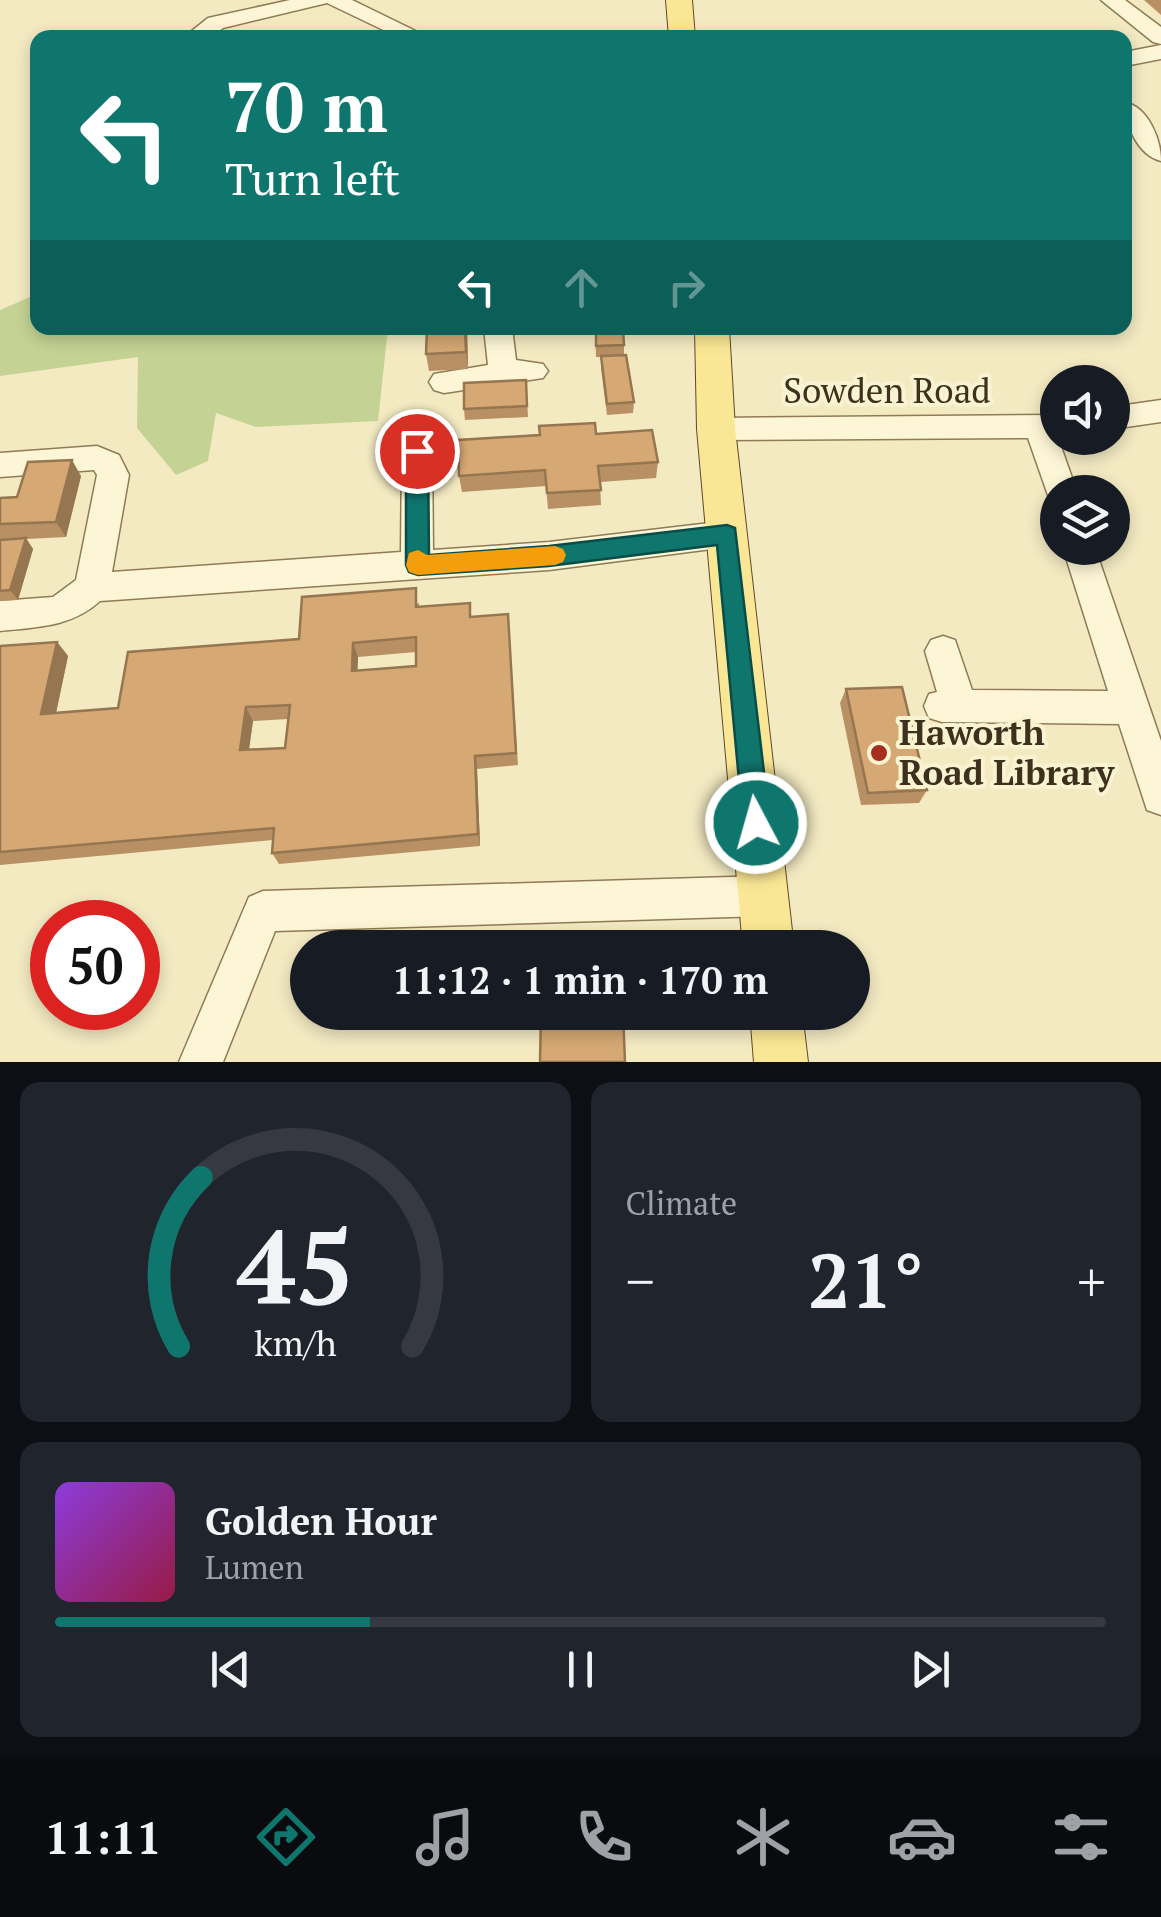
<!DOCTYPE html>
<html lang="en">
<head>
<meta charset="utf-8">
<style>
  :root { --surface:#171b24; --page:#20242c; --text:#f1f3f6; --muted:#9ea1a6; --line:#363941; --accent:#0f766e }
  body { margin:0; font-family:"PT Serif",serif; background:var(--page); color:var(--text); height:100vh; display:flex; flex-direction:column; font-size:38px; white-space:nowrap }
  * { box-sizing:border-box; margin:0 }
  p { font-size:32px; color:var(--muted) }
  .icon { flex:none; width:55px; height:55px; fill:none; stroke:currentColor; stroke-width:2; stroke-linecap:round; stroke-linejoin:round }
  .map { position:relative; height:1062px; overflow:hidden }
  .drawer { display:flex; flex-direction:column; gap:20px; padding:20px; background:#0d0f14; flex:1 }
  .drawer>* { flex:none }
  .guide { position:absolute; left:30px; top:30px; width:1102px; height:305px; border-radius:20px; box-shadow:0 5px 15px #0003; background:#0f766e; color:#fff; overflow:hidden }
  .buttons { position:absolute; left:1040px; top:365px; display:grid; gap:20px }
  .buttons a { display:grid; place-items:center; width:90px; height:90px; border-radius:50%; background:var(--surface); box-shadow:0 5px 15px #0003; font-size:50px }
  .speed { position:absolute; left:30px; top:900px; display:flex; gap:20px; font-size:50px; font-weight:700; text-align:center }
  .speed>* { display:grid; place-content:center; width:130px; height:130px; border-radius:50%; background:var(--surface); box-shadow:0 5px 15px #0003; line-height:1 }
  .speed .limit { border:15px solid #d22; background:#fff; color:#111 }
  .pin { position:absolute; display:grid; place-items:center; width:85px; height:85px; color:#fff; margin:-42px; border:5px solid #fff; border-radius:50%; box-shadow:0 2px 10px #0007 }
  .me { position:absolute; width:110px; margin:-55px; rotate:354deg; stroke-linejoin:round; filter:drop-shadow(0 0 8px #0008) }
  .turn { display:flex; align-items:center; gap:35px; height:210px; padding:0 30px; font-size:45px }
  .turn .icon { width:130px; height:130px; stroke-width:2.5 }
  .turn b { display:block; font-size:70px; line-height:85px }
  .lanes { display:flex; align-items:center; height:95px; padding:0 30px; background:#0003; justify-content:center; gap:50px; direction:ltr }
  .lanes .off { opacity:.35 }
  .big { font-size:75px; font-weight:800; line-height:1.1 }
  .drawer .widget { flex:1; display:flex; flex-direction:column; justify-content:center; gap:15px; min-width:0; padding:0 35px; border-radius:20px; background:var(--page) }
  .drawer .dial { align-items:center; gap:0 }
  .dial svg { height:260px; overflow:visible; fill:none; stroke:var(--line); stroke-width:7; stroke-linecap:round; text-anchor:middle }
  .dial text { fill:var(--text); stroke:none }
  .song { display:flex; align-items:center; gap:30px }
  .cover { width:120px; height:120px; border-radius:15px; background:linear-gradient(135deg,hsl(270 70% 55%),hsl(340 70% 35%)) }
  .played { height:10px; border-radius:5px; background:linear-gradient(90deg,var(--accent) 30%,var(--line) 30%) }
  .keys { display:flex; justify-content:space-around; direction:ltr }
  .heat { display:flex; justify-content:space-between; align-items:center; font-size:55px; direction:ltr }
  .drawer .tiles { flex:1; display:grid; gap:20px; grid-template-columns:1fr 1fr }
  .widget:last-child { grid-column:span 2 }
  .trip { position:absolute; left:290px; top:930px; width:580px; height:100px; border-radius:50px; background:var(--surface); box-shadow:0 5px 15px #0003; font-weight:800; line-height:100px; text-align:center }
  .tabs { display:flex; height:160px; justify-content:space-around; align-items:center; background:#090b0e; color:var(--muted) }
  .tabs .icon { width:70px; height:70px }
  .tabs .current { color:var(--accent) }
  .tabs b { font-size:45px; color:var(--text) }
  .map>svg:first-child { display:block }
  .green { fill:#c4d394 }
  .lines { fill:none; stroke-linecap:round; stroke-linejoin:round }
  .minor-casing { stroke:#8f7b56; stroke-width:3 }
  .major-casing { stroke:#5d482b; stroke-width:2 }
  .minor { fill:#fdf6d6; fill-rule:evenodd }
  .major { fill:#fae795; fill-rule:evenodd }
  .wall { fill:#b89063; fill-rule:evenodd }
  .shaded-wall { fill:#967650 }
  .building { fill:#d6a873; stroke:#967650; stroke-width:2.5; fill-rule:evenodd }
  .route { fill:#0f766e; stroke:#0a4d48; stroke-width:2.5 }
  .slow { fill:#f59e0b }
  .poi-dot { fill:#a62e1f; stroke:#f9f3d2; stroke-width:4 }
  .labels { text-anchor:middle; stroke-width:8; stroke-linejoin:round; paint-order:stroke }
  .street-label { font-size:35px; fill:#3d301c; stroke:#f9f3d2 }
  .poi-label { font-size:35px; font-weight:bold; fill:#3d301c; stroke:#f9f3d2; text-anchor:start }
</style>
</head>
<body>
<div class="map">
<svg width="1161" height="1062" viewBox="0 0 1161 1062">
  <rect width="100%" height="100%" fill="#f3eac2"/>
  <path class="green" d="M 37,294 L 38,328 L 388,328 L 378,421 L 256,427 L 216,413 L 208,461 L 176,475 L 137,428 L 138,357 L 0,376 L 0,310 Z"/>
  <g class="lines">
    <g class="minor-casing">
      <g id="minor">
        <path d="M 290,0 L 352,0 L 430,38 L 400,38 L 327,3 L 223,28 L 209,38 L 183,38 L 208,18 Z"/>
        <path d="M 1101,0 L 1125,0 L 1161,27 L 1161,44 L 1153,42 Z"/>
        <path d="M 1161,45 L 1161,59 L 1125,66 L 1125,52 Z"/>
        <path d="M 1125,102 C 1149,108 1161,140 1161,161 C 1137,155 1125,124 1125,102 Z"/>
        <path d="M 484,328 L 512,328 L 516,360 L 543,364 L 548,371 L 543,378 L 444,393 L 434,390 L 429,382 L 434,374 L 488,365 Z"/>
        <path d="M 1161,400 L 1161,422 L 1112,429 L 1112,407 Z"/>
        <path d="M 1058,415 L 1058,438 L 1077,492 L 1058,492 L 1058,503 L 1050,501 L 1028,438 L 716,440 L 705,437 L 701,429 L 705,421 L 716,418 Z"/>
        <path d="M 417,439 L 428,443 L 432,451 L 433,550 L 549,542 L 727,521 L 739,525 L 743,534 L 739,543 L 727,547 L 549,570 L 100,601 C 72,627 37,627 0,631 L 0,601 L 53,597 L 76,580 L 97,475 L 94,470 L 0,477 L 0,453 L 97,446 L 119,455 L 129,475 L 112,572 L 401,552 L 402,451 L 406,443 Z"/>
        <path d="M 1063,548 L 1095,548 L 1161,741 L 1161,815 L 1147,810 L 1119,724 L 942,722 L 929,718 L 924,706 L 929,694 L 937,692 L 925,651 L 931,640 L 943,636 L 955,640 L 972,690 L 1108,691 Z"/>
        <path d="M 764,876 L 778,882 L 784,896 L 778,910 L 764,916 L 275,931 L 223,1062 L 179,1062 L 249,897 L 263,891 Z"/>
      </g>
    </g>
    <g class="major-casing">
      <g id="major">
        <path d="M 666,0 L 692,0 L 695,38 L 669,38 Z"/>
        <path d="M 695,328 L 729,328 L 735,429 L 794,948 L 743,948 L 697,429 Z"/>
        <path d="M 750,1012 L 802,1012 L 808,1062 L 754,1062 Z"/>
      </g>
    </g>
    <use href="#minor" class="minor"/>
    <use href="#major" class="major"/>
  </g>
  <g class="wall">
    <path d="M 1144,0 L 1161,0 L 1161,15 Z"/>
    <path d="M 467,328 L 468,369 L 429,371 L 426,354 Z"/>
    <path d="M 595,328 L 624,345 L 624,355 L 634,402 L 633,413 L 607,415 L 601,368 L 601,357 L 596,357 Z"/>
    <path d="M 526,380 L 528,417 L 465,420 L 464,409 Z"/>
    <path d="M 658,462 L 656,478 L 600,482 L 601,505 L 548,509 L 546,486 L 462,492 L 459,476 Z"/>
    <path d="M 81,476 L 66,537 L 26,539 L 33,549 L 18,600 L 0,601 L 0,498 L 17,497 Z"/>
    <path d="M 419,603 L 419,607 L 472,617 L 509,629 L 518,765 L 477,769 L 480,846 L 279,864 L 272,853 L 273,840 L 0,865 L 0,646 L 57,642 L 68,656 L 56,713 L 118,708 ZM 416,652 L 416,666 L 357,671 L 358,657 ZM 288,719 L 285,748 L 249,749 L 253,721 Z"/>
    <path d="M 846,689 L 927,790 L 919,803 L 861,805 L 840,703 Z"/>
  </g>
  <g class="shaded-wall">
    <path d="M 465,328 L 467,328 L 468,369 L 466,352 Z"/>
    <path d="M 72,460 L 81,476 L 66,537 L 56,522 Z"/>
    <path d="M 26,538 L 33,549 L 18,600 L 10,590 Z"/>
    <path d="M 57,642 L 68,656 L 53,727 L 41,714 Z"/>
    <path d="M 353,643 L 358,657 L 357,685 L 352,671 Z"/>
    <path d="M 246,707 L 253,721 L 247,763 L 240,750 Z"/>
    <path d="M 475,756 L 477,769 L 480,846 L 478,834 Z"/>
  </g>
  <g class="building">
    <path d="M 427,328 L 465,328 L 466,352 L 426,354 Z"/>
    <path d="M 596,328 L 623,328 L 624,345 L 596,346 Z"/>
    <path d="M 626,355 L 634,402 L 607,404 L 601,356 Z"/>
    <path d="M 526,380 L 527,406 L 464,409 L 464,383 Z"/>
    <path d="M 595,423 L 596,434 L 652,430 L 658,462 L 598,466 L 601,490 L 547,493 L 545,470 L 459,476 L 458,440 L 540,435 L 539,426 Z"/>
    <path d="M 72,460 L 56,522 L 0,524 L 0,498 L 17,497 L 28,462 Z"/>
    <path d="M 26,538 L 10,590 L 0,591 L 0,540 Z"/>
    <path d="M 416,588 L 416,607 L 470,603 L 470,617 L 508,614 L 516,753 L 475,756 L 478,834 L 272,853 L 274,828 L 0,852 L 0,646 L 57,642 L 41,714 L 118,708 L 128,652 L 299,639 L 302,597 ZM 416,637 L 416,666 L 352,671 L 353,643 ZM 290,705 L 285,748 L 240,750 L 246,707 Z"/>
    <path d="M 902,687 L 927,790 L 868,793 L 846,689 Z"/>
    <path d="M 541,1013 L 623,1013 L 625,1062 L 540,1062 Z"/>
  </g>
  <path class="route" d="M 417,443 L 428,451 L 429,555 L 549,546 L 727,525 L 735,528 L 770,823 L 766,832 L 756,836 L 747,832 L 743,823 L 717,545 L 549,566 L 418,575 L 409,572 L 406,565 L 406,451 Z"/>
  <path class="slow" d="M 555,546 L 563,549 L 566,555 L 563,562 L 555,565 L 418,575 L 409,572 L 406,565 L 409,553 L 418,550 L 427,555 Z"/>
  <circle class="poi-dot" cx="879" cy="753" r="10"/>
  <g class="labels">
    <g class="street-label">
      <text x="887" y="403">Sowden Road</text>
    </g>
    <g class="poi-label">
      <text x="899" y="745">Haworth<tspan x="899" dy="40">Road Library</tspan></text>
    </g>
  </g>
</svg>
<div class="buttons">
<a><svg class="icon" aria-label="sound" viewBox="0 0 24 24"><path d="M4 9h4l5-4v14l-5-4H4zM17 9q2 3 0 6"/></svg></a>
<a><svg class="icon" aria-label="layers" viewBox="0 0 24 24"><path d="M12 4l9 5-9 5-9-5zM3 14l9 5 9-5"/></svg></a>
</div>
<div class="speed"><div class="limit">50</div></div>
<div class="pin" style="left:417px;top:451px;background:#d93025"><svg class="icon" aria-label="arrive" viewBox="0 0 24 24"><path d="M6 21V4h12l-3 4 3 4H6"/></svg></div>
<svg class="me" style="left:756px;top:823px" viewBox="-20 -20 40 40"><circle r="17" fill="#0f766e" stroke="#fff" stroke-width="3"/><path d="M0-11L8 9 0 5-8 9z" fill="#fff"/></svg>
<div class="trip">11:12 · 1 min · 170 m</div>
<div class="guide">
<div class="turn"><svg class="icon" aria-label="left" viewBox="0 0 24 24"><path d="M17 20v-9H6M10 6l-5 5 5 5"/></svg><div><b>70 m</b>Turn left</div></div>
<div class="lanes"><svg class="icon" aria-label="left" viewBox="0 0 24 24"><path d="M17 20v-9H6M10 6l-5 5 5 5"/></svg><svg class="icon off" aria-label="ahead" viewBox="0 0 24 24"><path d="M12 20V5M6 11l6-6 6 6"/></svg><svg class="icon off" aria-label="right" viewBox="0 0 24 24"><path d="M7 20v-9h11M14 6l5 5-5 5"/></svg></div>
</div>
</div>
<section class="drawer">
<div class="tiles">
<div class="widget dial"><svg viewBox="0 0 100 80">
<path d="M14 69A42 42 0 1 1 86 69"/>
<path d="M14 69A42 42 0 0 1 21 17" stroke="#0f766e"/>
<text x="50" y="56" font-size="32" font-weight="700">45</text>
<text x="50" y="72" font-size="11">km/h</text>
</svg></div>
<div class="widget"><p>Climate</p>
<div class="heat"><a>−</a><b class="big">21°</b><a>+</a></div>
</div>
<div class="widget">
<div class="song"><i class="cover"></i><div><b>Golden Hour</b><p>Lumen</p></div></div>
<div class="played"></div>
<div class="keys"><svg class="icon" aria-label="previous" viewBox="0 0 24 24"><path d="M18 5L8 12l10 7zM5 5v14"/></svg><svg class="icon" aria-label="pause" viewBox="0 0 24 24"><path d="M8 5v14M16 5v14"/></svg><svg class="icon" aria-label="next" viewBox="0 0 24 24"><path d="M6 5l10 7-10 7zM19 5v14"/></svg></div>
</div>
</div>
</section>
<nav class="tabs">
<b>11:11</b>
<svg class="icon current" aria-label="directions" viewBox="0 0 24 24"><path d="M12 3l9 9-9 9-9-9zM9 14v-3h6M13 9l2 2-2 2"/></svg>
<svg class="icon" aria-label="music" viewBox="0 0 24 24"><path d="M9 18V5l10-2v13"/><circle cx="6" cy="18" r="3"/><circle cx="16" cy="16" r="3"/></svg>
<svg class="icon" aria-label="phone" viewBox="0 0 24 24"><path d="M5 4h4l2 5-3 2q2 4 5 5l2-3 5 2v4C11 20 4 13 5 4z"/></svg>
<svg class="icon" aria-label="climate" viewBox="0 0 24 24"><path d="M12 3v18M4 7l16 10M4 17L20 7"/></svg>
<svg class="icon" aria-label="car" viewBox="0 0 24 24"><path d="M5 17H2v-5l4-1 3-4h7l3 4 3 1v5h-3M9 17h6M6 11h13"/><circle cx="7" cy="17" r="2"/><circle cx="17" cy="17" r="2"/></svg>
<svg class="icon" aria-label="filters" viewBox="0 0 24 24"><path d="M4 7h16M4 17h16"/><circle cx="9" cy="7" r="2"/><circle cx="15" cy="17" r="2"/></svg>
</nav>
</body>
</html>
